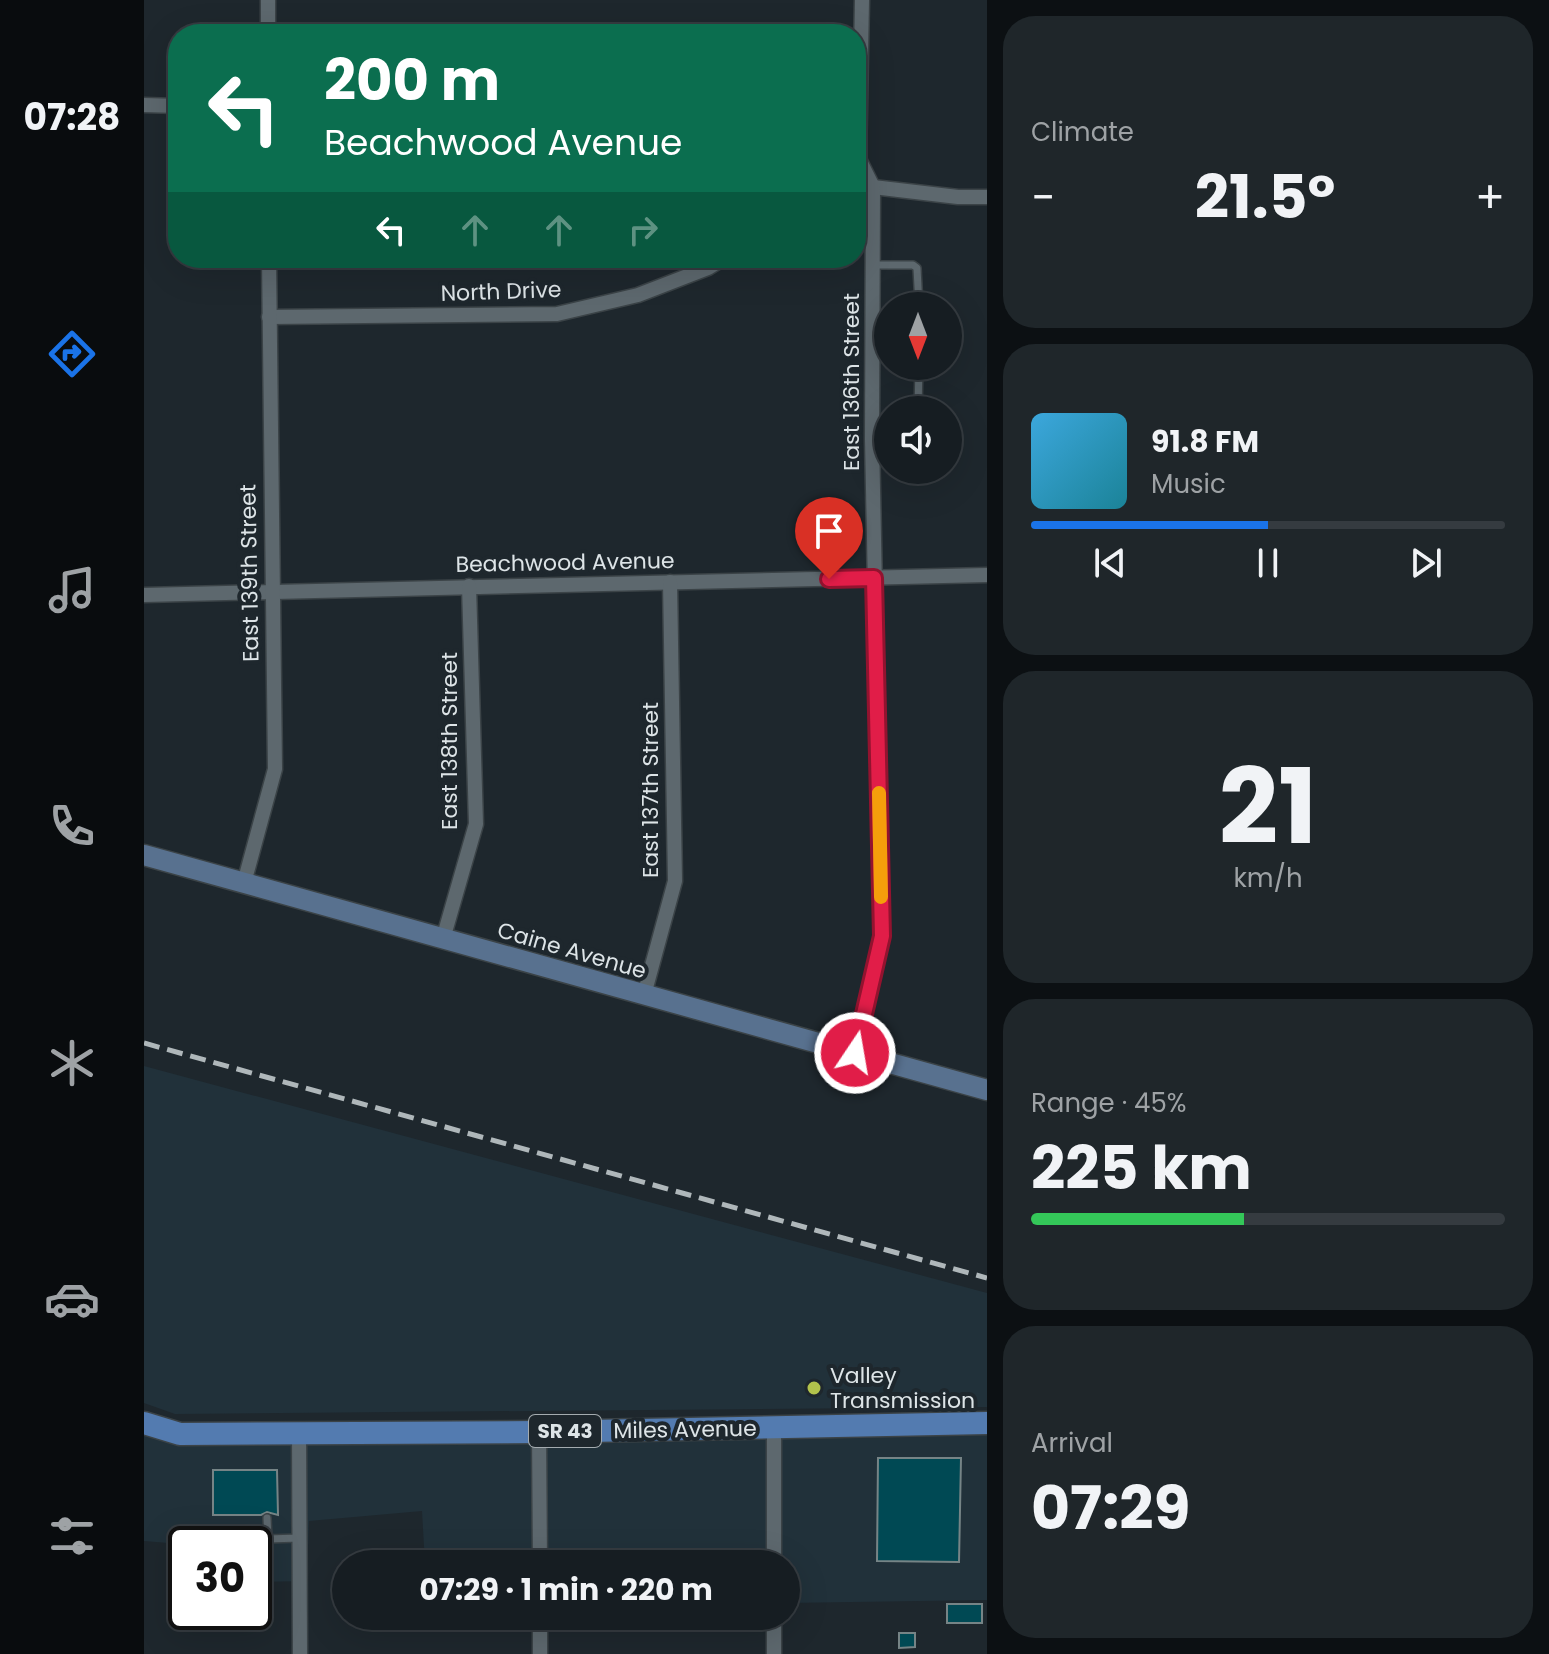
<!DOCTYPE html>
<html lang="en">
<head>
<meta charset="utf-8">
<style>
  :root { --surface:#161d22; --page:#1f262a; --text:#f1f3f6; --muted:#9ea2a5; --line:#353b40; --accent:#1a73e8 }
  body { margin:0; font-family:Poppins,sans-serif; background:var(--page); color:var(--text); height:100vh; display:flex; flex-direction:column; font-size:30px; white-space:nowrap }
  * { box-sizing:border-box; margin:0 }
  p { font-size:26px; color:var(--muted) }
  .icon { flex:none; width:44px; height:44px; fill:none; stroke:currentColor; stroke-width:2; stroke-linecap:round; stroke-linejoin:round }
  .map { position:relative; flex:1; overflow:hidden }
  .drawer { display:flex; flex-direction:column; gap:16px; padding:16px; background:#0c1013; width:562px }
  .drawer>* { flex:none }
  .hud { position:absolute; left:24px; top:24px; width:698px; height:244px; border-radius:32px; box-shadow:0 8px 32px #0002,0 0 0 2px var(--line); background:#0b6e4f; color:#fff; overflow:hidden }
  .needle { width:52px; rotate:180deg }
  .controls { position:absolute; left:730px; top:292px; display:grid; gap:16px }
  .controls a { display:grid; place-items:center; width:88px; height:88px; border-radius:50%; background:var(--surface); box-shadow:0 8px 32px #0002,0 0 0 2px var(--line); font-size:40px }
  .speed { position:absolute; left:24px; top:1526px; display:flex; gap:16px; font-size:40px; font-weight:700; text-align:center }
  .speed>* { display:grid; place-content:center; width:104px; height:104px; border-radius:50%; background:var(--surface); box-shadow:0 8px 32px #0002,0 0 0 2px var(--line); line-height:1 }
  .speed .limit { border:4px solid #111; border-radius:12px; background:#fff; color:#111 }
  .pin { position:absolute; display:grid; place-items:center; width:68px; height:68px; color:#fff; margin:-82px -34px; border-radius:50% 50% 50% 0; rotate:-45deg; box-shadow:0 0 8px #0007 }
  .pin .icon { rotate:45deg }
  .me { position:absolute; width:88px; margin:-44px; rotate:12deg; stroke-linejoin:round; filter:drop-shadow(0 0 6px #0008) }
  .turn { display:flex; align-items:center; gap:28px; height:168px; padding:0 24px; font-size:36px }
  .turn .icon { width:104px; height:104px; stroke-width:2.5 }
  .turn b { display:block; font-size:56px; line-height:68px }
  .lanes { display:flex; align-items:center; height:76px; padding:0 24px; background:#0003; justify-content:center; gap:40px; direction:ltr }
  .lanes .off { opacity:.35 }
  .big { font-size:60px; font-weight:700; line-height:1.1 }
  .drawer .widget { flex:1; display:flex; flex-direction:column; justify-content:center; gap:12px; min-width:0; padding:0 28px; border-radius:32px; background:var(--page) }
  .drawer .dial { align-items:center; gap:0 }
  .dial b { font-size:104px; line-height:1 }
  .song { display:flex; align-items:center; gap:24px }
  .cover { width:96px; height:96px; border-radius:12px; background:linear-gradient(135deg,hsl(200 70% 55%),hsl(190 70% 35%)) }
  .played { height:8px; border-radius:4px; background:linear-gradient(90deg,var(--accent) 50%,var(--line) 50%) }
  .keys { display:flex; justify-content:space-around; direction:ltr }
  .heat { display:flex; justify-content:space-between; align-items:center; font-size:44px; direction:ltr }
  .charge { height:12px; border-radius:6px; background:linear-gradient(90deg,#34c759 45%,var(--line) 0) }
  .trip { position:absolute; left:188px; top:1550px; width:468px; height:80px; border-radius:40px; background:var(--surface); box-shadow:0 8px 32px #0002,0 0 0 2px var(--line); font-weight:700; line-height:80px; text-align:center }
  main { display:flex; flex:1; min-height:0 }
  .menu { display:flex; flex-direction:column; width:144px; justify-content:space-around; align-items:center; background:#090c0e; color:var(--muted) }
  .menu .icon { width:56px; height:56px }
  .menu .active { color:var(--accent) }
  .menu b { font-size:36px; color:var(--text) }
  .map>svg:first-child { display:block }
  .built { fill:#21313a }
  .building { fill:#004954; stroke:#768486; stroke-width:2 }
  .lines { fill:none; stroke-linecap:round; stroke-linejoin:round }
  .lane-casing { stroke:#3b4347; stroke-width:10 }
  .street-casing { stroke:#3b4347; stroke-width:17 }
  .secondary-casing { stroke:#3b4347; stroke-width:23 }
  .primary-casing { stroke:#3b4347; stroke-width:25 }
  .lane { stroke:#5d686e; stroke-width:7 }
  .street { stroke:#5d686e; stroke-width:14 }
  .secondary { stroke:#58718f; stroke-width:20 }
  .primary { stroke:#537bb0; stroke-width:22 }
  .rail { stroke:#afb7ba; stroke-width:5; stroke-dasharray:16 8; stroke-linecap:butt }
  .route-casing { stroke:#92132f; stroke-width:20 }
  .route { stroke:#e11d48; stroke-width:14 }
  .slow { stroke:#f59e0b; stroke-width:14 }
  .poi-dot { fill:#b2c34c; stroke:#1e272d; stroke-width:3 }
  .labels { text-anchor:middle; stroke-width:8; stroke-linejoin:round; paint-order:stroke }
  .shield { fill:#1e272d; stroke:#a4abaf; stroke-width:2 }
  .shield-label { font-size:20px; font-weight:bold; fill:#dde4e7 }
  .street-label { font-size:22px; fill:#dde4e7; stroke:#1e272d }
  .poi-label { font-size:22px; fill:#dde4e7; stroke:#1e272d; text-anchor:start }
</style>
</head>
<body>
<main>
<nav class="menu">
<b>07:28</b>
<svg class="icon active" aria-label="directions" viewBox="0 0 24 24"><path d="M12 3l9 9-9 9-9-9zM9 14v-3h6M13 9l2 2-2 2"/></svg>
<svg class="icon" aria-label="music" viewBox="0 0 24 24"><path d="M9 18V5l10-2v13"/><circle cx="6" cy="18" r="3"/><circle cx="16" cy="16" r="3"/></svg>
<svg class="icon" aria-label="phone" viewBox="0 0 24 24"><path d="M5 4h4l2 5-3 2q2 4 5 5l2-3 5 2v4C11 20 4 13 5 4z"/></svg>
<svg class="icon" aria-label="climate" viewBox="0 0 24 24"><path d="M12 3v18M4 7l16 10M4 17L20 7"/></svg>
<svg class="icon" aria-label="car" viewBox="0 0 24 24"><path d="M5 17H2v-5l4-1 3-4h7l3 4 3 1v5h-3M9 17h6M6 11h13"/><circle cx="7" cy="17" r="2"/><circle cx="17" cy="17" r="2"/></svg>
<svg class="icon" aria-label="filters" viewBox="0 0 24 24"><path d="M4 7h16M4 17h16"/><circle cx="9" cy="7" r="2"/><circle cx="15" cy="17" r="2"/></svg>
</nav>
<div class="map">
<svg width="843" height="1654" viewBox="0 0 843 1654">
  <rect width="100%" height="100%" fill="#1e272d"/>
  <g class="built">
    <path d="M 0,1066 L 843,1293 L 843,1407 L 31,1414 L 0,1403 Z"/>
    <path d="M 0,1423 L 843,1423 L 843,1600 L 642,1603 L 642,1564 L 281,1564 L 278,1511 L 165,1521 L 163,1581 L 110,1582 L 110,1544 L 42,1544 L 42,1582 L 37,1582 L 36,1544 L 0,1541 Z"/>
  </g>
  <g class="building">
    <path d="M 734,1458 L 817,1458 L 815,1562 L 733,1561 Z"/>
    <path d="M 69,1470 L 133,1470 L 134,1515 L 123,1512 L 117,1515 L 69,1515 Z"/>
    <rect x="803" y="1604" width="35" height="19"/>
    <path d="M 755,1633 L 771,1633 L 771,1647 L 755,1648 Z"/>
  </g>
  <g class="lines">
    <g class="lane-casing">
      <g id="lane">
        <path d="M 730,265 L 769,265 L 773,268 L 775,306"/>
        <path d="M 774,410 L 775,366"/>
        <path d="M 728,427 L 744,427"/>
        <path d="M 123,1518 L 124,1539"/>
        <path d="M 123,1564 L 124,1539 L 155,1538"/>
      </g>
    </g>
    <g class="street-casing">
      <g id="street">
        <path d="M 124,0 L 124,34"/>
        <path d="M 0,105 L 34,106"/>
        <path d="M 729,187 L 814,197 L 843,197"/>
        <path d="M 125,317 L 413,314 L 494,295 L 564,268 L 580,258"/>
        <path d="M 0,595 L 843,575"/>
        <path d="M 100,883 L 131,769 L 125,258"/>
        <path d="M 299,939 L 332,824 L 325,586"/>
        <path d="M 500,995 L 531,881 L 526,582"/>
        <path d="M 711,1053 L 738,936 L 728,439 L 729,187 L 715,159 L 718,0"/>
        <path d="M 155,1432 L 156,1654"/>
        <path d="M 395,1432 L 396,1564"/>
        <path d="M 630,1564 L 630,1427"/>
        <path d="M 396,1616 L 396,1654"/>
        <path d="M 630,1654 L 630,1616"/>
      </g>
    </g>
    <g class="secondary-casing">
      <path id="secondary" d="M 0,855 L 843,1090"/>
    </g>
    <g class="primary-casing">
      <path id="primary" d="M 0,1423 L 36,1434 L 395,1432 L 843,1423"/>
    </g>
    <use href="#lane" class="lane"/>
    <use href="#street" class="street"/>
    <use href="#secondary" class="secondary"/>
    <use href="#primary" class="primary"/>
    <path class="rail" d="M 0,1043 L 843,1278"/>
  </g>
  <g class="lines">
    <g class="route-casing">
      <path id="route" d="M 685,579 L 730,578 L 738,936 L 711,1053"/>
    </g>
    <use href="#route" class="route"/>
    <path class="slow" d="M 735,793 L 737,897"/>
  </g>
  <circle class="poi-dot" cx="670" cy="1388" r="8"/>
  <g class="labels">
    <rect class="shield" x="385" y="1415" width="72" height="32" rx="6"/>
    <g class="shield-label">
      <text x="421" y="1438">SR 43</text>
    </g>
    <g class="street-label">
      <text transform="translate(357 291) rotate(-2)" y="8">North Drive</text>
      <text transform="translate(707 382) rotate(-90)" y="8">East 136th Street</text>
      <text transform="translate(421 562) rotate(-1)" y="8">Beachwood Avenue</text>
      <text transform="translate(105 573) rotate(-91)" y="8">East 139th Street</text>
      <text transform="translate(305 741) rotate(-90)" y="8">East 138th Street</text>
      <text transform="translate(506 790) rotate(-90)" y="8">East 137th Street</text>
      <text transform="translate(428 950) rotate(16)" y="8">Caine Avenue</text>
      <text transform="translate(541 1429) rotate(-1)" y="8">Miles Avenue</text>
    </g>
    <g class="poi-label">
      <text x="686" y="1383">Valley<tspan x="686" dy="25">Transmission</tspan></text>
    </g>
  </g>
</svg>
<div class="controls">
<a><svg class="needle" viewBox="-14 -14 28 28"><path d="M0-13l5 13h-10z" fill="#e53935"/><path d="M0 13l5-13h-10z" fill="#9ea2a5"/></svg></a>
<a><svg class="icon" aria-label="sound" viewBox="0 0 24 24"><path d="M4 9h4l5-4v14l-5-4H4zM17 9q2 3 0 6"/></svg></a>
</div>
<div class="speed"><div class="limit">30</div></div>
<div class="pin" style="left:685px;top:579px;background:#d93025"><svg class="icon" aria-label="arrive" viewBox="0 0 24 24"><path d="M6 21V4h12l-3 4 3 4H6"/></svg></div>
<svg class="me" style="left:711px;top:1053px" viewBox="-20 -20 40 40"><circle r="17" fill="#e11d48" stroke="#fff" stroke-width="3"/><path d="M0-11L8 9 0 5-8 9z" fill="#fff"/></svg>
<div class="trip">07:29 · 1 min · 220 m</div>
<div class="hud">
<div class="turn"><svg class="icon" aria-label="left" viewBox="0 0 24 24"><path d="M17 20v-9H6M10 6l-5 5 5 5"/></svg><div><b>200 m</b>Beachwood Avenue</div></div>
<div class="lanes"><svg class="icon" aria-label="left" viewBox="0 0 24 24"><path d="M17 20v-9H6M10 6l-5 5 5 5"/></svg><svg class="icon off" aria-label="ahead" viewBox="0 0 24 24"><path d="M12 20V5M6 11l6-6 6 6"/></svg><svg class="icon off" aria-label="ahead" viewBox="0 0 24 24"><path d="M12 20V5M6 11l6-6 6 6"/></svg><svg class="icon off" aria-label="right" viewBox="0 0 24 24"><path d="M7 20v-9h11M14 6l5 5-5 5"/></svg></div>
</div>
</div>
<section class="drawer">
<div class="widget"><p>Climate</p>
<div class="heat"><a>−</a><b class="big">21.5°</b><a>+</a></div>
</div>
<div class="widget">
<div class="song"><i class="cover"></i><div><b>91.8 FM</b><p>Music</p></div></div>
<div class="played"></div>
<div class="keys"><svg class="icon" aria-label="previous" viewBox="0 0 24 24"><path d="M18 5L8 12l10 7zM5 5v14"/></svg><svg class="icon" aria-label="pause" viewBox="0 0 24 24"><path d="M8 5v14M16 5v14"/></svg><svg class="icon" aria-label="next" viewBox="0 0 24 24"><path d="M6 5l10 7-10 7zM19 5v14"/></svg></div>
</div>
<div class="widget dial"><b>21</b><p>km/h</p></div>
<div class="widget"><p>Range · 45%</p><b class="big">225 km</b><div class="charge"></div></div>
<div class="widget"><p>Arrival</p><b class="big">07:29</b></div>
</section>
</main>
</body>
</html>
